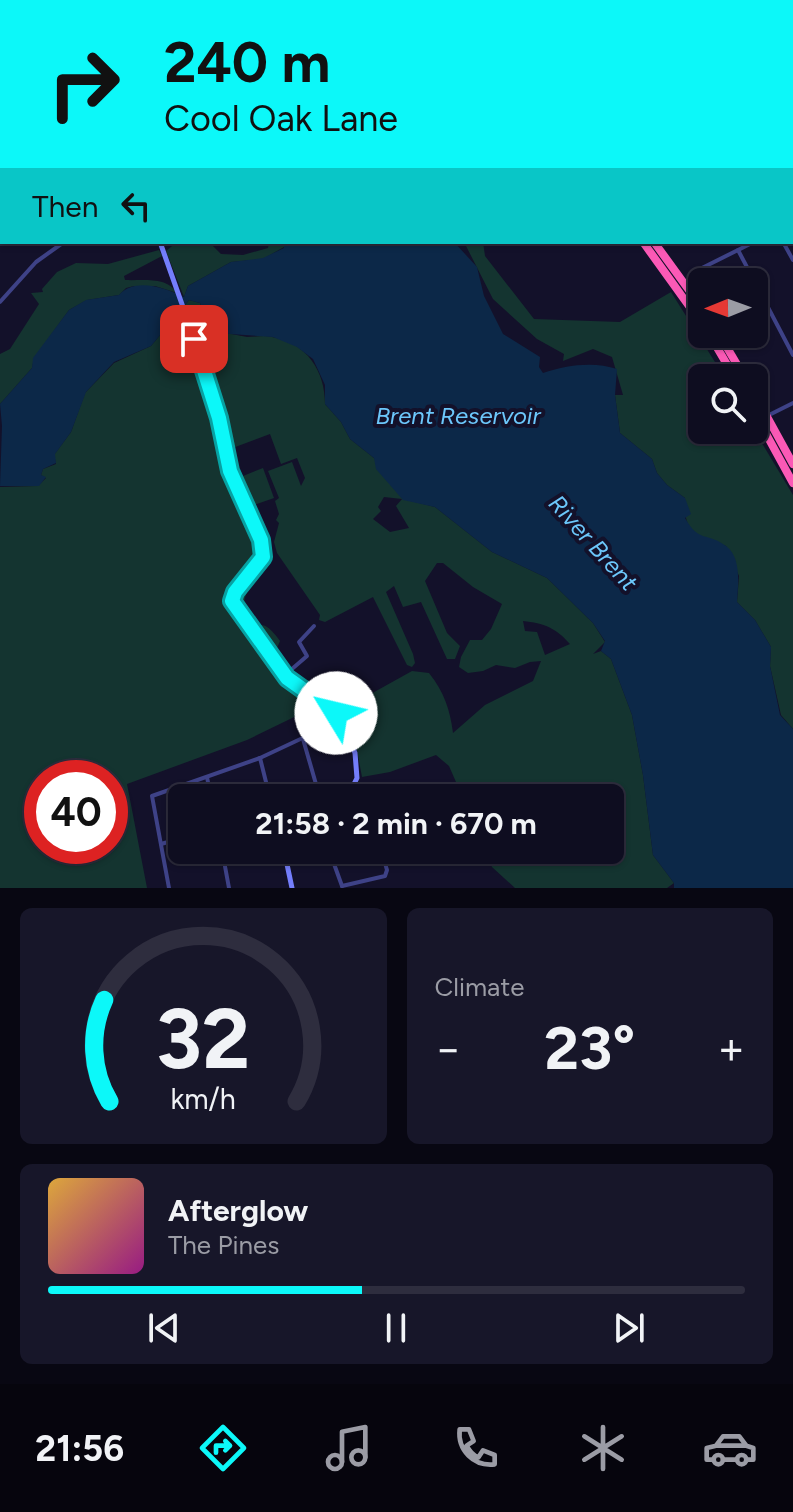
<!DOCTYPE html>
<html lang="en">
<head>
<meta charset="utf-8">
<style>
  :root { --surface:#0e0d20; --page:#171629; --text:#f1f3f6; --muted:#9b9ca5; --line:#2e2d3e; --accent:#0cf8f9 }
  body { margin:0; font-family:Figtree,sans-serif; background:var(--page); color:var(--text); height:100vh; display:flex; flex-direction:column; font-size:30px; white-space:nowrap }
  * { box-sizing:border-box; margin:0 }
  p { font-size:26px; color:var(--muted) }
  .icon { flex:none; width:44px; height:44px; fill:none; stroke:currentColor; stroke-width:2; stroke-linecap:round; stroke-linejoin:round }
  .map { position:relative; height:888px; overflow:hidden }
  .sheet { display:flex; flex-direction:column; gap:20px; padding:20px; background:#080712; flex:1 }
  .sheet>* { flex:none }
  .hud { position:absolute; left:0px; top:0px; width:794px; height:244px; box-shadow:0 2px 6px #0004,0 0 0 2px var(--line); background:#0cf8f9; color:#111; overflow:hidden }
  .needle { width:52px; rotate:269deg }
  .fabs { position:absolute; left:688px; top:268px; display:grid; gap:16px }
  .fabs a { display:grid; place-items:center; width:80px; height:80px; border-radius:12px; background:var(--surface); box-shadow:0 2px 6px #0004,0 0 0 2px var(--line); font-size:40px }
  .speed { position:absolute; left:24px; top:760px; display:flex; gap:16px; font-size:40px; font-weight:700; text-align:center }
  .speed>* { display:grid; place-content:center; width:104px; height:104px; border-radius:50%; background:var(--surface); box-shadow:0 2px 6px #0004,0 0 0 2px var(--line); line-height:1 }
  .speed .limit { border:12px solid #d22; background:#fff; color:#111 }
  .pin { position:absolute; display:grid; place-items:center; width:68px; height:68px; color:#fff; margin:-34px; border-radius:16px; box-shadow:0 4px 12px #0006 }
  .me { position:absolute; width:88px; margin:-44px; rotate:306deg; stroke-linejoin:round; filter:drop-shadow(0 0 6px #0008) }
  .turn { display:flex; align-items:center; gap:28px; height:168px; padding:0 32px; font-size:36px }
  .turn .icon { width:104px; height:104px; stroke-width:2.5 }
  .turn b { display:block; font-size:56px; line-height:68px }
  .then { display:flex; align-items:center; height:76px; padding:0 32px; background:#0003; gap:16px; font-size:30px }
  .big { font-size:60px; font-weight:700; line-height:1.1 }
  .sheet .card { flex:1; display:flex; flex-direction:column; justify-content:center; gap:12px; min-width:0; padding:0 28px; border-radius:12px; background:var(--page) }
  .sheet .dial { align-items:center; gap:0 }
  .dial svg { height:208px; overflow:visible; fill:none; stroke:var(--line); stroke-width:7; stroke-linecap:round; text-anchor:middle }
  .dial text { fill:var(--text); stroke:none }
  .song { display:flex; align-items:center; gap:24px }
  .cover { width:96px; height:96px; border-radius:12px; background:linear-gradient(135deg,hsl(40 70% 55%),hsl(310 70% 35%)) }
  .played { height:8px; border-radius:4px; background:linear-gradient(90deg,var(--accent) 45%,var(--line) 45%) }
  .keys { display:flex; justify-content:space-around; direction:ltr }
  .heat { display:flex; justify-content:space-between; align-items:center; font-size:44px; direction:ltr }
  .sheet .tiles { flex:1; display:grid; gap:20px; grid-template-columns:1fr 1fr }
  .card:last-child { grid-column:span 2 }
  .trip { position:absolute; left:168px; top:784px; width:456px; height:80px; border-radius:12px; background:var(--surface); box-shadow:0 2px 6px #0004,0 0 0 2px var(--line); font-weight:700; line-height:80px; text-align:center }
  .tab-bar { display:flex; height:128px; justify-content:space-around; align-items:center; background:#06050d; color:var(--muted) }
  .tab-bar .icon { width:56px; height:56px }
  .tab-bar .selected { color:var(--accent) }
  .tab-bar b { font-size:36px; color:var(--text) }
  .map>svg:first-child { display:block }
  .green { fill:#143430; fill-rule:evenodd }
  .water { fill:#0c2848 }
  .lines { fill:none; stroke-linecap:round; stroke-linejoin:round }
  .river { stroke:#0c2848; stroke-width:8 }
  .street { stroke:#3e4287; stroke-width:4 }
  .secondary { stroke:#747efc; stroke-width:5 }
  .primary { stroke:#b565fb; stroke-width:6 }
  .highway { stroke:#fb59b6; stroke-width:8 }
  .rail { stroke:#0cf8f9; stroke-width:2; stroke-dasharray:12 10; stroke-linecap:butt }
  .route-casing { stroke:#08a1a2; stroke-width:20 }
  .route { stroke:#0cf8f9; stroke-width:14 }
  .labels { text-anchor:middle; stroke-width:8; stroke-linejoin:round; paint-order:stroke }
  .water-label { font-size:24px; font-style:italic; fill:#6cc7fb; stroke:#13112a }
</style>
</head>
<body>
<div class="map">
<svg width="793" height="888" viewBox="0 0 793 888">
  <rect width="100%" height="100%" fill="#13112a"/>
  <g class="green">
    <path d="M 177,242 L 209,242 L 221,254 L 243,255 L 268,248 L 269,242 L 284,242 L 284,247 L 263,259 L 231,262 L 188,286 L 184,297 L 166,251 Z"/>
    <path d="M 464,242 L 483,242 L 485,256 L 534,319 L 620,322 L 671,292 L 725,378 L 702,378 L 702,430 L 754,430 L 793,495 L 793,729 L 781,715 L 770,666 L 771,647 L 755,620 L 737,602 L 739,576 L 726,546 C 696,534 683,535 685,498 L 667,485 L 657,473 L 652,459 L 620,433 L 615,395 L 623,395 L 612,357 L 593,349 L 563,361 L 564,354 L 537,339 L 493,299 Z"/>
    <path d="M 159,250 L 162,256 L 124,276 L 125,280 C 143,281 166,276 177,293 L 155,286 L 134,286 L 126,288 L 119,295 L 87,300 L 69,310 L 34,358 L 32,368 L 0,404 L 0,354 L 10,349 L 39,304 L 31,293 L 43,292 L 42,289 L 57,272 L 76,263 L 108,264 Z"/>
    <path d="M 189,300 L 200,303 L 210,330 C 222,332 235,335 247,337 C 255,337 264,335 272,337 C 307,343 325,371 325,404 L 341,422 L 350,439 L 374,458 L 403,499 L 435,507 L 492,552 L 547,578 L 593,623 L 605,642 L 593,654 L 601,651 L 611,659 L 632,715 L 643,775 L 653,855 L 674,883 L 667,888 L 515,888 L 492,867 L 484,850 L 610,850 L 610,798 L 463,798 L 449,766 L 436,755 L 390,772 L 362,777 L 355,740 L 342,710 L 412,671 L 429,673 C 444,692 450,709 453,733 L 485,705 L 533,681 L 541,661 L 530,662 L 515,668 L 496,665 L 483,671 L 468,673 L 459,667 L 461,657 L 470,640 L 482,640 L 491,629 L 502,604 L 473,587 L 443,563 L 437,563 L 425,581 L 447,633 L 460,646 L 455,659 L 447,659 L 421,602 L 403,607 L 394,586 L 386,592 L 413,654 L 415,663 L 412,667 L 407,665 L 373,597 L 325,622 L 319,620 L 320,615 L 277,553 L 274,542 L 279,523 L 276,520 L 279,514 L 275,501 L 279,498 L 268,471 L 292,462 L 301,486 L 305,478 L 297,458 L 281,464 L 270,434 L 230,449 L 220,408 L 213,410 L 226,468 L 260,544 L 261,554 L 232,591 L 229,599 L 297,690 L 319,705 L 247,740 L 127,784 L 147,888 L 0,888 L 0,487 L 38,486 L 46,478 L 41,475 L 43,469 L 56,464 L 54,455 L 71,432 L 85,393 L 114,363 L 151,346 ZM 384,497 L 402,499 L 396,506 L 409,528 L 390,532 L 373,519 L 381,511 L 378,507 ZM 523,621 C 544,623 556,628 570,644 L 545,655 L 537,632 L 525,631 ZM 42,778 L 110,778 L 110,846 L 42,846 Z"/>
    <path d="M 263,468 L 274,498 L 254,505 L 243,476 Z"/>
    <path d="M 261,560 L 266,561 L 264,566 C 253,584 231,604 255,622 C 260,626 263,624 267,627 C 272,630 277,637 280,641 L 277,648 L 271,651 L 235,605 L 234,597 Z"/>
  </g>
  <path class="water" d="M 284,242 L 454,242 L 477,267 L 484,296 L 503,334 L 540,357 L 539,367 L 543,373 C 566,365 594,361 617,369 L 615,395 L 620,433 L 652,459 L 657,473 L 667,485 L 685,498 L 691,514 L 685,518 C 699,543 707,532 726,546 C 742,558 738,585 737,602 L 755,620 L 771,647 L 770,666 L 780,715 L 793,729 L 793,888 L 674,888 L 674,883 L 653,855 L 643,775 L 632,715 L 611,659 L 601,651 L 605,641 L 593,623 L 547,578 L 492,552 L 435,507 L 403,500 L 376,469 L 374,458 L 350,439 L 341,422 L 325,404 L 325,385 L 313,359 L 297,347 L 273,337 L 215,333 L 210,330 L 207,316 L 196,311 L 202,308 L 200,303 L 189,300 L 151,346 L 114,362 L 86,392 L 71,432 L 55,454 L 56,463 L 43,469 L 41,475 L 46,477 L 39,486 L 0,486 L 2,426 L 0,404 L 32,368 L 33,358 L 69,310 L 86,300 L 119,295 C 135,277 165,288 184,297 L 188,286 L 231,262 L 263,258 L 284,248 Z"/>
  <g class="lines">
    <path class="river" d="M 416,2 L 416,0"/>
    <g class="street">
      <path d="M 647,0 L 648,2"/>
      <path d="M 773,2 L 776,0"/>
      <path d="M 792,72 L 793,74"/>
      <path d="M 0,111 L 2,110"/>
      <path d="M 0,202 L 2,205"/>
      <path d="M 792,221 L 793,220"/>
      <path d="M 0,234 L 2,233"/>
      <path d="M 783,242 L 793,260"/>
      <path d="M 738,250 L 793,355"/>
      <path d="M 698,270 L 754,242"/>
      <path d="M 0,302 L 36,262 L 64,242"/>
      <path d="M 769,415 L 793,403"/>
      <path d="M 285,675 L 307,656 L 299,642 L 314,626"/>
      <path d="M 303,739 L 320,798"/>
      <path d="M 260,758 L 270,798"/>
      <path d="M 207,777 L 211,798"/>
      <path d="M 353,786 L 358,798"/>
      <path d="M 161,844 L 182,838"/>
      <path d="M 222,850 L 229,888"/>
      <path d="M 329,850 L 342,886"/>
      <path d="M 342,886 L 385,876 L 387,870 L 381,850"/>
      <path d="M 169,888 L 152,796 L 260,758 L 341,720"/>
    </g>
    <g class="secondary">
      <path d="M 22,0 L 23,2"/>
      <path d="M 597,2 L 600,0"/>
      <path d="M 160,242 L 201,358 L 219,418 L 230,471 L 261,540 L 263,557 L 235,592 L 232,601 L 287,678 L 336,713 L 344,726 L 355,753 L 357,778 L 353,786 L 331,798"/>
      <path d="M 284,850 L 292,888"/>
    </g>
    <g class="primary">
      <path d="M 247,2 L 250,0"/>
      <path d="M 258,2 L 260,0"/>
      <path d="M 267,2 L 270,0"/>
      <path d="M 0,168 L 2,167"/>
    </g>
    <g class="highway">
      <path d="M 524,0 L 524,2"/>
      <path d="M 530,0 L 531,2"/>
      <path d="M 538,0 L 538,2"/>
      <path d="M 544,0 L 545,2"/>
      <path d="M 70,2 L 74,0"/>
      <path d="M 85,2 L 89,0"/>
      <path d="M 0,38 L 2,37"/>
      <path d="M 0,48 L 2,47"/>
      <path d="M 643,242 L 702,324"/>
      <path d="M 654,242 L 702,308"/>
      <path d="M 709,334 L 735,378"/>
      <path d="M 719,334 L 745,378"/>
      <path d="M 754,393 L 793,464"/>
      <path d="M 754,412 L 793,483"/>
    </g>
    <g class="rail">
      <path d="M 113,2 L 116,0"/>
      <path d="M 129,2 L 132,0"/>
      <path d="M 0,66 L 2,65"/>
      <path d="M 0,81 L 2,80"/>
    </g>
  </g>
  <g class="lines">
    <g class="route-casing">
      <path id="route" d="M 194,339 L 219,418 L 230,471 L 261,540 L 263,557 L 235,592 L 232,601 L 287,678 L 336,713"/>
    </g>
    <use href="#route" class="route"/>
  </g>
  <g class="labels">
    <g class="water-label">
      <text x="458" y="424">Brent Reservoir</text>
      <text transform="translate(593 543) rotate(48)" y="8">River Brent</text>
    </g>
  </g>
</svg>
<div class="fabs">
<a><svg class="needle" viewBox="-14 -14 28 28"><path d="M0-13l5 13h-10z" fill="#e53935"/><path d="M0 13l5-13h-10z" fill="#9b9ca5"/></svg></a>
<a><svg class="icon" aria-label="search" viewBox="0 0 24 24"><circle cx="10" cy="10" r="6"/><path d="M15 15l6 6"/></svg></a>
</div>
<div class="speed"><div class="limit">40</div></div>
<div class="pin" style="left:194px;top:339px;background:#d93025"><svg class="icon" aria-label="arrive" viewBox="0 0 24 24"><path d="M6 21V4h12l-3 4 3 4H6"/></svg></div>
<svg class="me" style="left:336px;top:713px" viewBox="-20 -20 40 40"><circle r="19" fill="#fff"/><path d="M0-13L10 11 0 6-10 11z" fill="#0cf8f9"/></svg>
<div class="trip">21:58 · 2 min · 670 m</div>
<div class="hud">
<div class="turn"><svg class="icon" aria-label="right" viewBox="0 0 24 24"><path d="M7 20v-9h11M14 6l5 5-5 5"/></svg><div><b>240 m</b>Cool Oak Lane</div></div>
<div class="then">Then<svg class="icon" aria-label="left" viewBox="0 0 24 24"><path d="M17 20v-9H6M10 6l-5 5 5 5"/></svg></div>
</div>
</div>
<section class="sheet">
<div class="tiles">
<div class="card dial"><svg viewBox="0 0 100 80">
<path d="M14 69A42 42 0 1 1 86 69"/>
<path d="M14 69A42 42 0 0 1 12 30" stroke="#0cf8f9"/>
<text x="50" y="56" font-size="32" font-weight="700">32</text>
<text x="50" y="72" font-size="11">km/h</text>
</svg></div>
<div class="card"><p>Climate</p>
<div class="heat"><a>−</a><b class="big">23°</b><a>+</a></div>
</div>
<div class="card">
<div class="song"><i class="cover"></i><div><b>Afterglow</b><p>The Pines</p></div></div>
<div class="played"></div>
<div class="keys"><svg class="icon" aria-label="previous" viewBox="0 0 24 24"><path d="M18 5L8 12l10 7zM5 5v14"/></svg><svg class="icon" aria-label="pause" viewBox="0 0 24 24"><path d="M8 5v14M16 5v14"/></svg><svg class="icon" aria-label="next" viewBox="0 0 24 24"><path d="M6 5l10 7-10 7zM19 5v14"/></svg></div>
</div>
</div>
</section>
<nav class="tab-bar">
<b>21:56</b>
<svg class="icon selected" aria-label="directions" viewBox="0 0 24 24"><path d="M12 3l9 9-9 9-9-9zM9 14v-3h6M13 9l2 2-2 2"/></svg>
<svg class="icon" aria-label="music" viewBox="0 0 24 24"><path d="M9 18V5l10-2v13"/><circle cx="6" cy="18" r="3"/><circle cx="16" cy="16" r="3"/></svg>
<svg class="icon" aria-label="phone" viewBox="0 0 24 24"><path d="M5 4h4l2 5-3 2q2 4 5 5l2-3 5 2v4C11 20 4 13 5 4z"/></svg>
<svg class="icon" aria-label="climate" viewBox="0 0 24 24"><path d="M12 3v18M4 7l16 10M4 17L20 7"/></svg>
<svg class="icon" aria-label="car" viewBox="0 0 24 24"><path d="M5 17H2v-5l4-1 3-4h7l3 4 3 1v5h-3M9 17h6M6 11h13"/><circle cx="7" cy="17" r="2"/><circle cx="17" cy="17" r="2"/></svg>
</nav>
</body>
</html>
